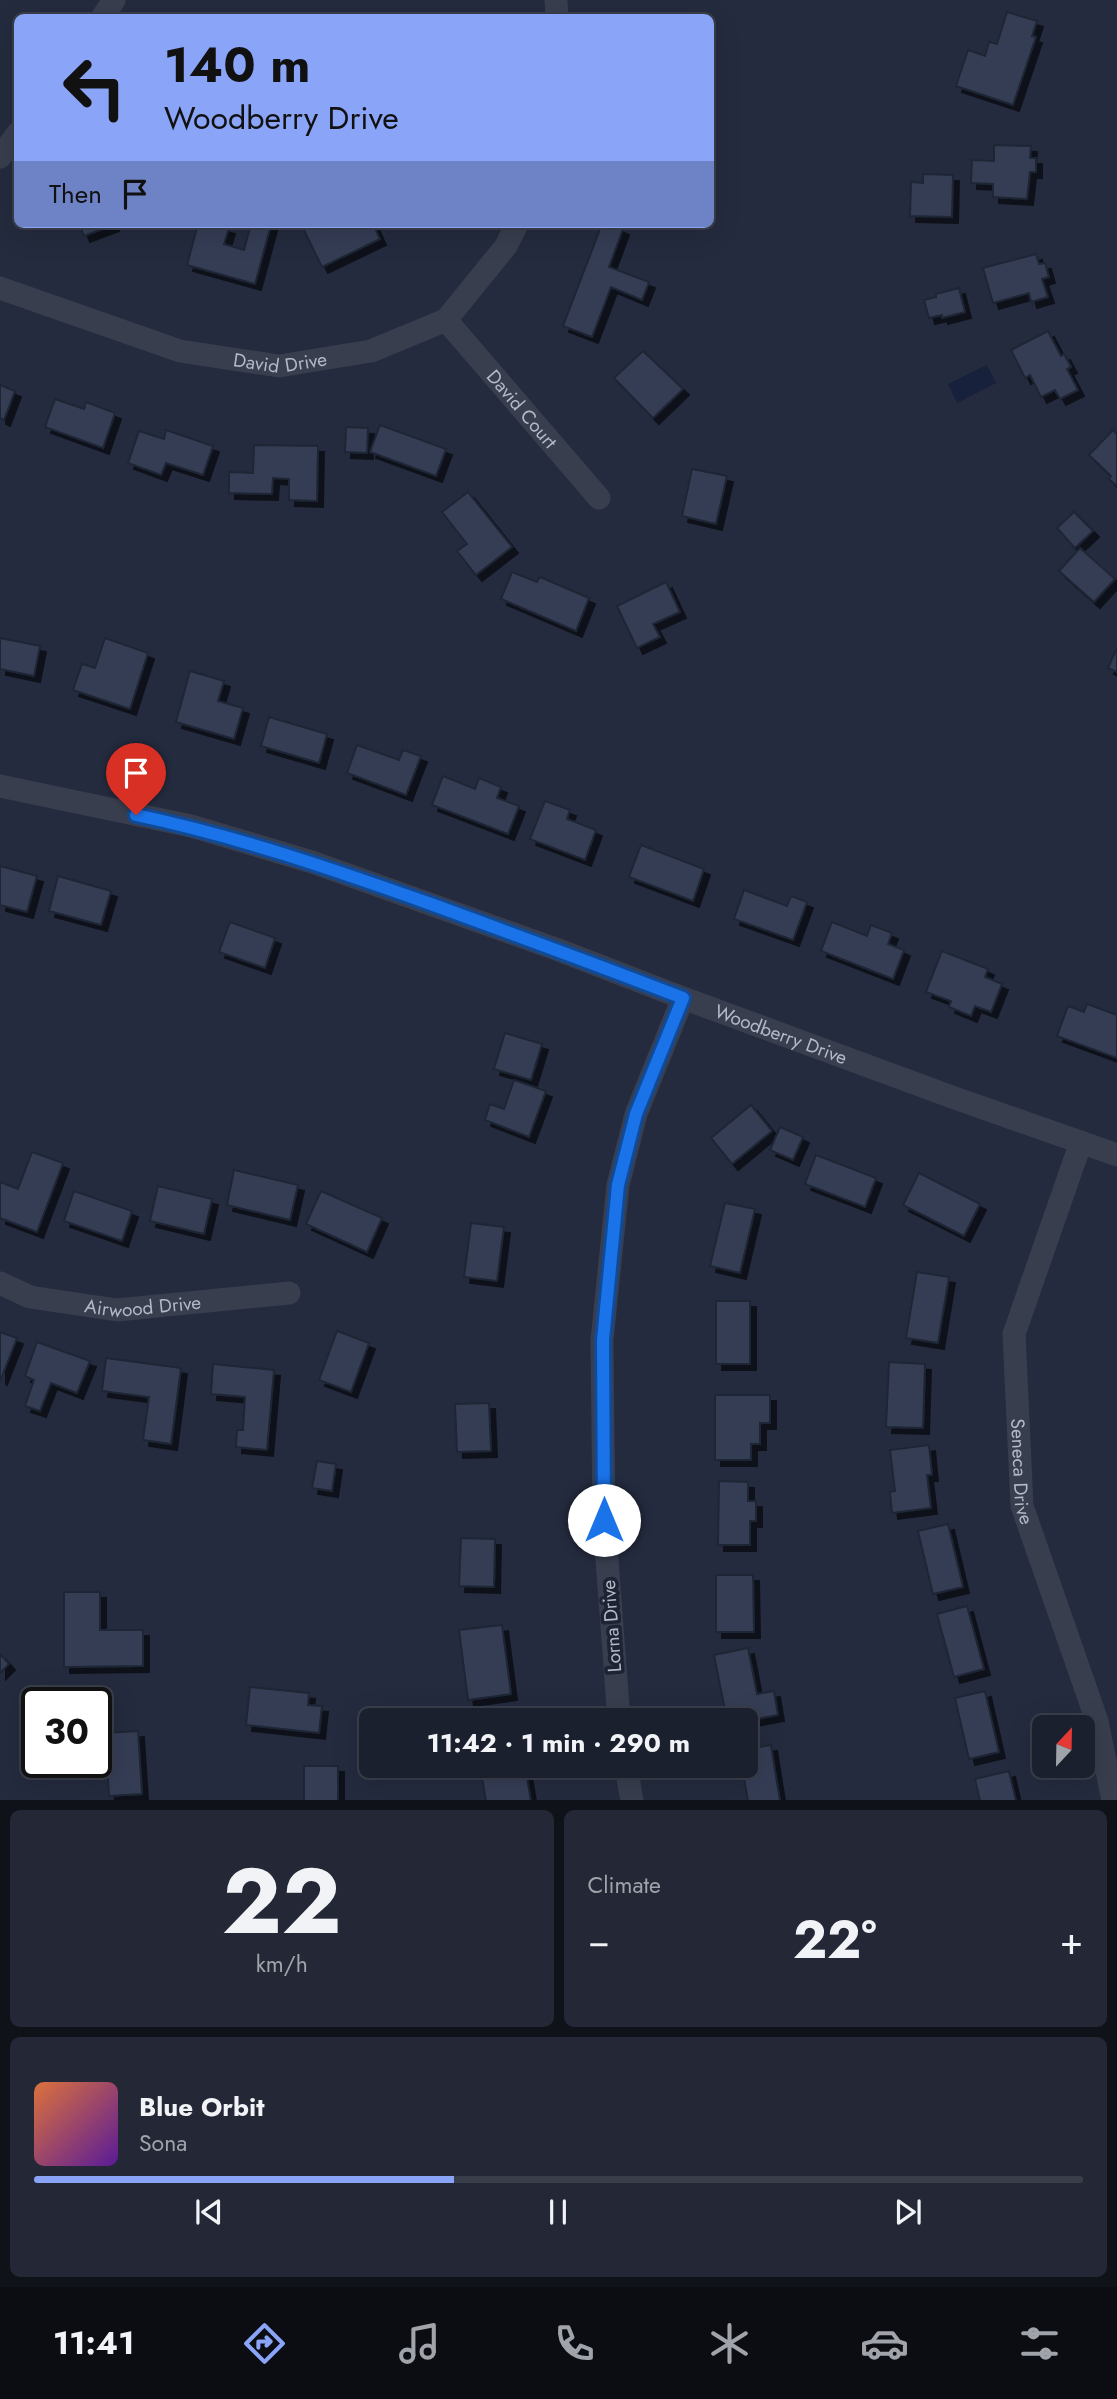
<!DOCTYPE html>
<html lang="en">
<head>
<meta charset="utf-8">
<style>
  :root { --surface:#1b202e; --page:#242836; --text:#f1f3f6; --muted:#a0a3aa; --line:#393e4a; --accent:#8aa4f8 }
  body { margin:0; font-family:Jost,sans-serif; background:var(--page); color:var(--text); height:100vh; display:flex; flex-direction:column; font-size:26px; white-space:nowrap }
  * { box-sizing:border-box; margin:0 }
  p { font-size:23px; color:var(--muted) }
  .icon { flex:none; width:38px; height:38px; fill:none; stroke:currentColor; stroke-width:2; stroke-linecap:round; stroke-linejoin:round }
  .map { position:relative; height:1800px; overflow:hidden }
  .drawer { display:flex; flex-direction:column; gap:10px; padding:10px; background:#0f1219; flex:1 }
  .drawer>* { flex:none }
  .banner { position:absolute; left:14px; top:14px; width:700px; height:214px; border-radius:10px; box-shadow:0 7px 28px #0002,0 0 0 2px var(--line); background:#8aa4f8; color:#111; overflow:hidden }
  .needle { width:46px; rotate:22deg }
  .fabs { position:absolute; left:1032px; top:1715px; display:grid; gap:14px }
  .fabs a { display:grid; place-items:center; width:63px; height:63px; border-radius:10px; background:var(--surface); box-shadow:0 7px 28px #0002,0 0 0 2px var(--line); font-size:35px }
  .speed { position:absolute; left:21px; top:1687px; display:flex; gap:14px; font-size:35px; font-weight:700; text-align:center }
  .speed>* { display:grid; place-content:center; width:91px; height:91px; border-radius:50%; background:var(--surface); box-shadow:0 7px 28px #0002,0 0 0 2px var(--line); line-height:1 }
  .speed .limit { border:4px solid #111; border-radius:10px; background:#fff; color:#111 }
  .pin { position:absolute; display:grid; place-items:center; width:60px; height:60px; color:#fff; margin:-72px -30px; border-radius:50% 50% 50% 0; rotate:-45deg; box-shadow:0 0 7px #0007 }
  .pin .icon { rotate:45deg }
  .me { position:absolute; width:77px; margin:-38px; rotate:0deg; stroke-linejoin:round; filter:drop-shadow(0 0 5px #0008) }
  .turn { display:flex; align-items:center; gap:24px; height:147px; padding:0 35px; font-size:32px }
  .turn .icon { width:91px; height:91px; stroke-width:2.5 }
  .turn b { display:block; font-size:49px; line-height:60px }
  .then { display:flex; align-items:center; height:66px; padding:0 35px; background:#0003; gap:14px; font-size:26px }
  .big { font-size:52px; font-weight:700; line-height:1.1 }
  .drawer .card { flex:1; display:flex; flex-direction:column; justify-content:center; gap:10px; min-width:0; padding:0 24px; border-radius:10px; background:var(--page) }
  .drawer .dial { align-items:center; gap:0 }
  .dial b { font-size:91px; line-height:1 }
  .song { display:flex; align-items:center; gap:21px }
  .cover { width:84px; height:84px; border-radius:10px; background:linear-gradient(135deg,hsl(20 70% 55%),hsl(270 70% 35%)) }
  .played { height:7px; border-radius:4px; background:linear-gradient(90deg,var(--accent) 40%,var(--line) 40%) }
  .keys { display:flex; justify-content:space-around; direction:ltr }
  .heat { display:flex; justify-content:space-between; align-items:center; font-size:38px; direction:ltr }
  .drawer .tiles { flex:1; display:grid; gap:10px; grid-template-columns:1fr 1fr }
  .card:last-child { grid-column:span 2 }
  .trip { position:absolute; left:359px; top:1708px; width:399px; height:70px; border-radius:10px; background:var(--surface); box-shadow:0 7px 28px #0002,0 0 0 2px var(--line); font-weight:700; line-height:70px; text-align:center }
  .tab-bar { display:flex; height:112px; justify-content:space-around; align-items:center; background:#0b0d12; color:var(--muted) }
  .tab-bar .icon { width:49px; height:49px }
  .tab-bar .active { color:var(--accent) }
  .tab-bar b { font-size:32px; color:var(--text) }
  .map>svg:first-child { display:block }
  .water { fill:#17213b }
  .building { fill:#363e54; stroke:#1f2535; stroke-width:2; filter:url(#shadow) }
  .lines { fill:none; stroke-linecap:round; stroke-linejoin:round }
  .street { stroke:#383e4e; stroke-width:23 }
  .route-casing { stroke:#114b97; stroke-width:18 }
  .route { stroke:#1a73e8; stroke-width:12 }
  .labels { text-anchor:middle; stroke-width:7; stroke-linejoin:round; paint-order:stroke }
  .street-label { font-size:19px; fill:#b4b9c9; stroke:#1d2333 }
</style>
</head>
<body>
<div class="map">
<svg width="1117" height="1801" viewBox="0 0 1117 1801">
  <defs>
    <filter id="shadow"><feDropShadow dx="6" dy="6" stdDeviation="0" flood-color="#0009"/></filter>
  </defs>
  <rect width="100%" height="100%" fill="#242b3e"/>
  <path class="water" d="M 987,365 L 996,383 L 957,403 L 948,384 Z"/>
  <g class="building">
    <path d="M 1007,12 L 1037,21 L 1032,36 L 1036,37 L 1013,105 L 956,86 L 968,50 L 985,56 L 989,42 L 997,44 Z"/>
    <path d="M 994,145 L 1031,146 L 1030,158 L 1036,158 L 1036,172 L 1030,172 L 1027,199 L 993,197 L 993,184 L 971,183 L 972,160 L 994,161 Z"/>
    <path d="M 923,174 L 953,175 L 952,217 L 910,216 L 911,182 L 923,183 Z"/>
    <path d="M 79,224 L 113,224 L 113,225 L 84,236 Z"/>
    <path d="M 198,224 L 214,224 L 229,228 L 224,244 L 244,250 L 251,224 L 271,225 L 255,284 L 187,265 Z"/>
    <path d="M 301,224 L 323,224 L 326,229 L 337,224 L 373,224 L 380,239 L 322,267 Z"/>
    <path d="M 602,224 L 611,224 L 623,229 L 609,267 L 649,282 L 642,300 L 611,287 L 592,337 L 563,326 Z"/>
    <path d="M 1036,254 L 1039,264 L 1045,263 L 1049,277 L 1042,279 L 1048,297 L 1031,302 L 1029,293 L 993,303 L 983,268 Z"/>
    <path d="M 959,288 L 965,312 L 942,318 L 942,315 L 929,318 L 924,300 L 936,297 L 936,294 Z"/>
    <path d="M 1048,331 L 1061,356 L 1064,354 L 1071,367 L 1067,369 L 1078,390 L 1060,399 L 1055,390 L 1041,397 L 1030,375 L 1025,378 L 1011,350 Z"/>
    <path d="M 643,351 L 683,389 L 653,418 L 614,378 Z"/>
    <path d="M 0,385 L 15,391 L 4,420 L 0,418 Z"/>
    <path d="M 55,399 L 84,409 L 86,402 L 115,413 L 103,448 L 45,427 Z"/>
    <path d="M 380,425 L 446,449 L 436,476 L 370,452 Z"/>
    <path d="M 346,427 L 368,428 L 367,453 L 345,452 Z"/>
    <path d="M 166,430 L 213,446 L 203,475 L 166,463 L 161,475 L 128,463 L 139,431 L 164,439 Z"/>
    <path d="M 1113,430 L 1117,434 L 1117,486 L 1109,479 L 1111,476 L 1089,455 Z"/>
    <path d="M 254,445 L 318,446 L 317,501 L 289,500 L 289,479 L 273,478 L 272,494 L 229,493 L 229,472 L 253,473 Z"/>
    <path d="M 692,469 L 727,476 L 716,524 L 682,516 Z"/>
    <path d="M 468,492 L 512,547 L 476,575 L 457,551 L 467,544 L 442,512 Z"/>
    <path d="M 1074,512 L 1093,531 L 1075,548 L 1057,528 Z"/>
    <path d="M 1080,548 L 1115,579 L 1094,602 L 1059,571 Z"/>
    <path d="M 512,572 L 537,582 L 540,577 L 589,598 L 576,631 L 501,599 Z"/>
    <path d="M 666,582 L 680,612 L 653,624 L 660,637 L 637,648 L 617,606 Z"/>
    <path d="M 0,638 L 40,646 L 34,676 L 0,669 Z"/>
    <path d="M 105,638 L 148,653 L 130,709 L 73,690 L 82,664 L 95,668 Z"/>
    <path d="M 1117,648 L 1117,672 L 1108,668 Z"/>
    <path d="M 190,671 L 224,681 L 218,701 L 243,708 L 234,739 L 176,722 Z"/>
    <path d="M 269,717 L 327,734 L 319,763 L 261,746 Z"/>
    <path d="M 357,745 L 399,760 L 403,750 L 421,756 L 406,795 L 347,773 Z"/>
    <path d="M 443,776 L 475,789 L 479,778 L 501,787 L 497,798 L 519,806 L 508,834 L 432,805 Z"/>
    <path d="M 545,801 L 570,810 L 567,819 L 596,830 L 585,860 L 530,839 Z"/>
    <path d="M 641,845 L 704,869 L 693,901 L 629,877 Z"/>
    <path d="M 0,866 L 37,876 L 27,912 L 0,905 Z"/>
    <path d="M 58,876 L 111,891 L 101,925 L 49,911 Z"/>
    <path d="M 744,890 L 787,906 L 791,896 L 807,902 L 793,940 L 734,919 Z"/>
    <path d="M 230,922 L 275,938 L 265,968 L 219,952 Z"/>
    <path d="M 832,922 L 867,936 L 871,925 L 892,933 L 888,944 L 904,950 L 893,979 L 821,951 Z"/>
    <path d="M 942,951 L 988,969 L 985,977 L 1002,984 L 991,1012 L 975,1006 L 971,1016 L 949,1007 L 951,1001 L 926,992 Z"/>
    <path d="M 1087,1004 L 1117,1015 L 1117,1058 L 1057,1036 L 1068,1006 L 1084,1012 Z"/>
    <path d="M 505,1033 L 542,1044 L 531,1080 L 494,1069 Z"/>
    <path d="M 514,1080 L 546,1091 L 529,1137 L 485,1120 L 490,1104 L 504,1109 Z"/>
    <path d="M 751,1105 L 772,1131 L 732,1164 L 711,1138 Z"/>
    <path d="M 780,1127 L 803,1137 L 793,1160 L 770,1150 Z"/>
    <path d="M 32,1152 L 63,1163 L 37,1232 L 0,1218 L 0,1182 L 18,1189 Z"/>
    <path d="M 816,1155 L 876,1178 L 865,1207 L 805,1184 Z"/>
    <path d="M 234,1170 L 298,1185 L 290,1220 L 227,1205 Z"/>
    <path d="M 919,1173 L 980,1204 L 964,1236 L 903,1205 Z"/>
    <path d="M 158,1186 L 212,1199 L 204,1234 L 150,1221 Z"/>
    <path d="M 74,1191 L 132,1211 L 122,1241 L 64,1221 Z"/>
    <path d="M 321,1191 L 382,1218 L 367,1252 L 306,1224 Z"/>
    <path d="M 725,1203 L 755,1209 L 740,1273 L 710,1266 Z"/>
    <path d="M 471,1223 L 504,1227 L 497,1281 L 464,1277 Z"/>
    <path d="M 917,1272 L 949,1277 L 938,1343 L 906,1338 Z"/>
    <rect x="716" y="1301" width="34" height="63"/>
    <path d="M 337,1331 L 369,1343 L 351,1392 L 319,1380 Z"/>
    <path d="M 0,1332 L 17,1338 L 1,1379 L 0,1378 Z"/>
    <path d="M 37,1342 L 90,1361 L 77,1393 L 51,1383 L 40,1411 L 25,1406 L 34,1380 L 25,1376 Z"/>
    <path d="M 106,1358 L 181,1368 L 171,1444 L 143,1440 L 149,1397 L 102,1391 Z"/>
    <path d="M 889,1362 L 925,1364 L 923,1428 L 886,1427 Z"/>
    <path d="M 213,1364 L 274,1370 L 267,1450 L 236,1447 L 237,1430 L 243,1430 L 245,1397 L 211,1394 Z"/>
    <path d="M 715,1395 L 770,1395 L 770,1423 L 760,1423 L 760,1444 L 751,1444 L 751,1460 L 715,1460 Z"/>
    <path d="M 489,1403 L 491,1451 L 457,1452 L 455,1404 Z"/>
    <path d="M 929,1445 L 932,1475 L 927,1475 L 931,1508 L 892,1513 L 890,1492 L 895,1491 L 890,1450 Z"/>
    <path d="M 317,1461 L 336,1464 L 332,1491 L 312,1488 Z"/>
    <path d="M 719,1481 L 748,1482 L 748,1501 L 756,1501 L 756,1521 L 750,1521 L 750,1545 L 718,1545 Z"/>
    <path d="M 948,1524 L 963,1587 L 933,1594 L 918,1531 Z"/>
    <path d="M 461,1538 L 495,1539 L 494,1587 L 459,1586 Z"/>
    <path d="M 716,1575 L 753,1575 L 754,1632 L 716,1632 Z"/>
    <path d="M 64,1592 L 100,1592 L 100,1630 L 143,1630 L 143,1666 L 64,1667 Z"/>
    <path d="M 967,1606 L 984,1669 L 954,1677 L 937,1614 Z"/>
    <path d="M 502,1625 L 511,1694 L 468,1700 L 459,1630 Z"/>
    <path d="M 748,1648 L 757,1694 L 774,1691 L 778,1715 L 746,1721 L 727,1720 L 714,1655 Z"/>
    <path d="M 0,1654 L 9,1664 L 0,1673 Z"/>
    <path d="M 250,1687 L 309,1693 L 308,1705 L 322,1706 L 319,1733 L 246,1725 Z"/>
    <path d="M 985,1691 L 999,1752 L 969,1759 L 955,1698 Z"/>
    <path d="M 138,1731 L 142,1794 L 109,1796 L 105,1733 Z"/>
    <path d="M 771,1745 L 780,1801 L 748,1801 L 742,1766 L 746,1766 L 746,1749 Z"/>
    <rect x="304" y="1766" width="34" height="35"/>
    <path d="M 480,1766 L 525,1766 L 531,1801 L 486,1801 Z"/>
    <path d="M 1009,1771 L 1016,1801 L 980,1801 L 975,1779 Z"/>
  </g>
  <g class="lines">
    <g class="street">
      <path d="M 556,0 L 557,18"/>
      <path d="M 102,18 L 114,0"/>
      <path d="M 0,157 L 18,133"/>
      <path id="s1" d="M 0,288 L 180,351 L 279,366 L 371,351 L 446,320 L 506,246 L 517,224"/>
      <path id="s2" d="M 446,320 L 599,498"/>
      <path id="s3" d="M 0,786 L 191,826 L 312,862 L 556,949 L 683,998 L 952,1097 L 1117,1155"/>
      <path id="s4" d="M 1081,1142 L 1014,1334 L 1022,1506 L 1097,1721 L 1113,1801"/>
      <path id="s5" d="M 0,1283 L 30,1297 L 117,1310 L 289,1293"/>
      <path d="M 619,1720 L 604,1520 L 602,1340 L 618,1185 L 636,1114 L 683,998"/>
      <path d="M 626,1766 L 632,1801"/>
    </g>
  </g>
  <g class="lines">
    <g class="route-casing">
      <path id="route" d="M 136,815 C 236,836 332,869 428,903 C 513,934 598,965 683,998 L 636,1114 L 618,1185 L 603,1340 L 604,1520"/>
    </g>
    <use href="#route" class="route"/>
  </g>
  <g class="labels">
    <g class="street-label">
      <text dy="7" stroke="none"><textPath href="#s1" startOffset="292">David Drive</textPath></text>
      <text dy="7" stroke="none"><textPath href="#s2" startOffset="117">David Court</textPath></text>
      <text dy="7" stroke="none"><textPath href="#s3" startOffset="821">Woodberry Drive</textPath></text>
      <text dy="7" stroke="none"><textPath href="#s5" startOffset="147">Airwood Drive</textPath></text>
      <text dy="7" stroke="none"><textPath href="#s4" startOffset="341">Seneca Drive</textPath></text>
      <text transform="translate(611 1626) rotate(-94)" y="7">Lorna Drive</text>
    </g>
  </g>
</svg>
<div class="fabs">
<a><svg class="needle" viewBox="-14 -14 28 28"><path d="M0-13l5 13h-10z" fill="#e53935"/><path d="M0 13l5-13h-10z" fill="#a0a3aa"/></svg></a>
</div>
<div class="speed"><div class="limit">30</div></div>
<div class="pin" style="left:136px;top:815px;background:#d93025"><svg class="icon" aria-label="arrive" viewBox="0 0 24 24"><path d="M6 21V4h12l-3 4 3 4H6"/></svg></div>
<svg class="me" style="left:604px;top:1520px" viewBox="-20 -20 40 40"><circle r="19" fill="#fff"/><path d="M0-13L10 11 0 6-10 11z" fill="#1a73e8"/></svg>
<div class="trip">11:42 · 1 min · 290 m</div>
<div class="banner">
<div class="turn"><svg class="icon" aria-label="left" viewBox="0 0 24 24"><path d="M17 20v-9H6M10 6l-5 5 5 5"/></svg><div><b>140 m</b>Woodberry Drive</div></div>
<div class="then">Then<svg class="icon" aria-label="arrive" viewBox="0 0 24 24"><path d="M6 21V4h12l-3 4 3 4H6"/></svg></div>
</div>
</div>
<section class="drawer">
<div class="tiles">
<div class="card dial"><b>22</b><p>km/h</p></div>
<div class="card"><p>Climate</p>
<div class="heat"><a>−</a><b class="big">22°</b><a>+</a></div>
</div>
<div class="card">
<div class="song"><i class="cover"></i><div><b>Blue Orbit</b><p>Sona</p></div></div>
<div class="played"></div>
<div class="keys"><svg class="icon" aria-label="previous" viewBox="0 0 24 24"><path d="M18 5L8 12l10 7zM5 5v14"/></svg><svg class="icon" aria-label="pause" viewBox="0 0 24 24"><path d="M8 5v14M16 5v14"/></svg><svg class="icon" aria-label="next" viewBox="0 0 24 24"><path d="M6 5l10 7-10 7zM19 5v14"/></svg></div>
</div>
</div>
</section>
<nav class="tab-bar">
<b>11:41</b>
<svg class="icon active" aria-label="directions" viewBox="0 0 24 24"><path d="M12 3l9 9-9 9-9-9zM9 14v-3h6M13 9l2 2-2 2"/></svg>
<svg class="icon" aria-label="music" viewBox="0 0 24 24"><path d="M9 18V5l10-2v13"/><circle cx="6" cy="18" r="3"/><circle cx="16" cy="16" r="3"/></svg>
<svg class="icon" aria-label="phone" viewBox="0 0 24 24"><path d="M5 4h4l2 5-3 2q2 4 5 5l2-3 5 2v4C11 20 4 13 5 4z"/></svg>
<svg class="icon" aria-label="climate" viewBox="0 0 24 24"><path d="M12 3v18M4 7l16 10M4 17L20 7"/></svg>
<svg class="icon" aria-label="car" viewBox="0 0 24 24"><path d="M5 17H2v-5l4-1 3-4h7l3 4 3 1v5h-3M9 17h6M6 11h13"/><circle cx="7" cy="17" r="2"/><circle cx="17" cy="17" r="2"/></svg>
<svg class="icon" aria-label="filters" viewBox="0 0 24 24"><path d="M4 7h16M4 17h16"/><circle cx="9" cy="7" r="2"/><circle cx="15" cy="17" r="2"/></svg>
</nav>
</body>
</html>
